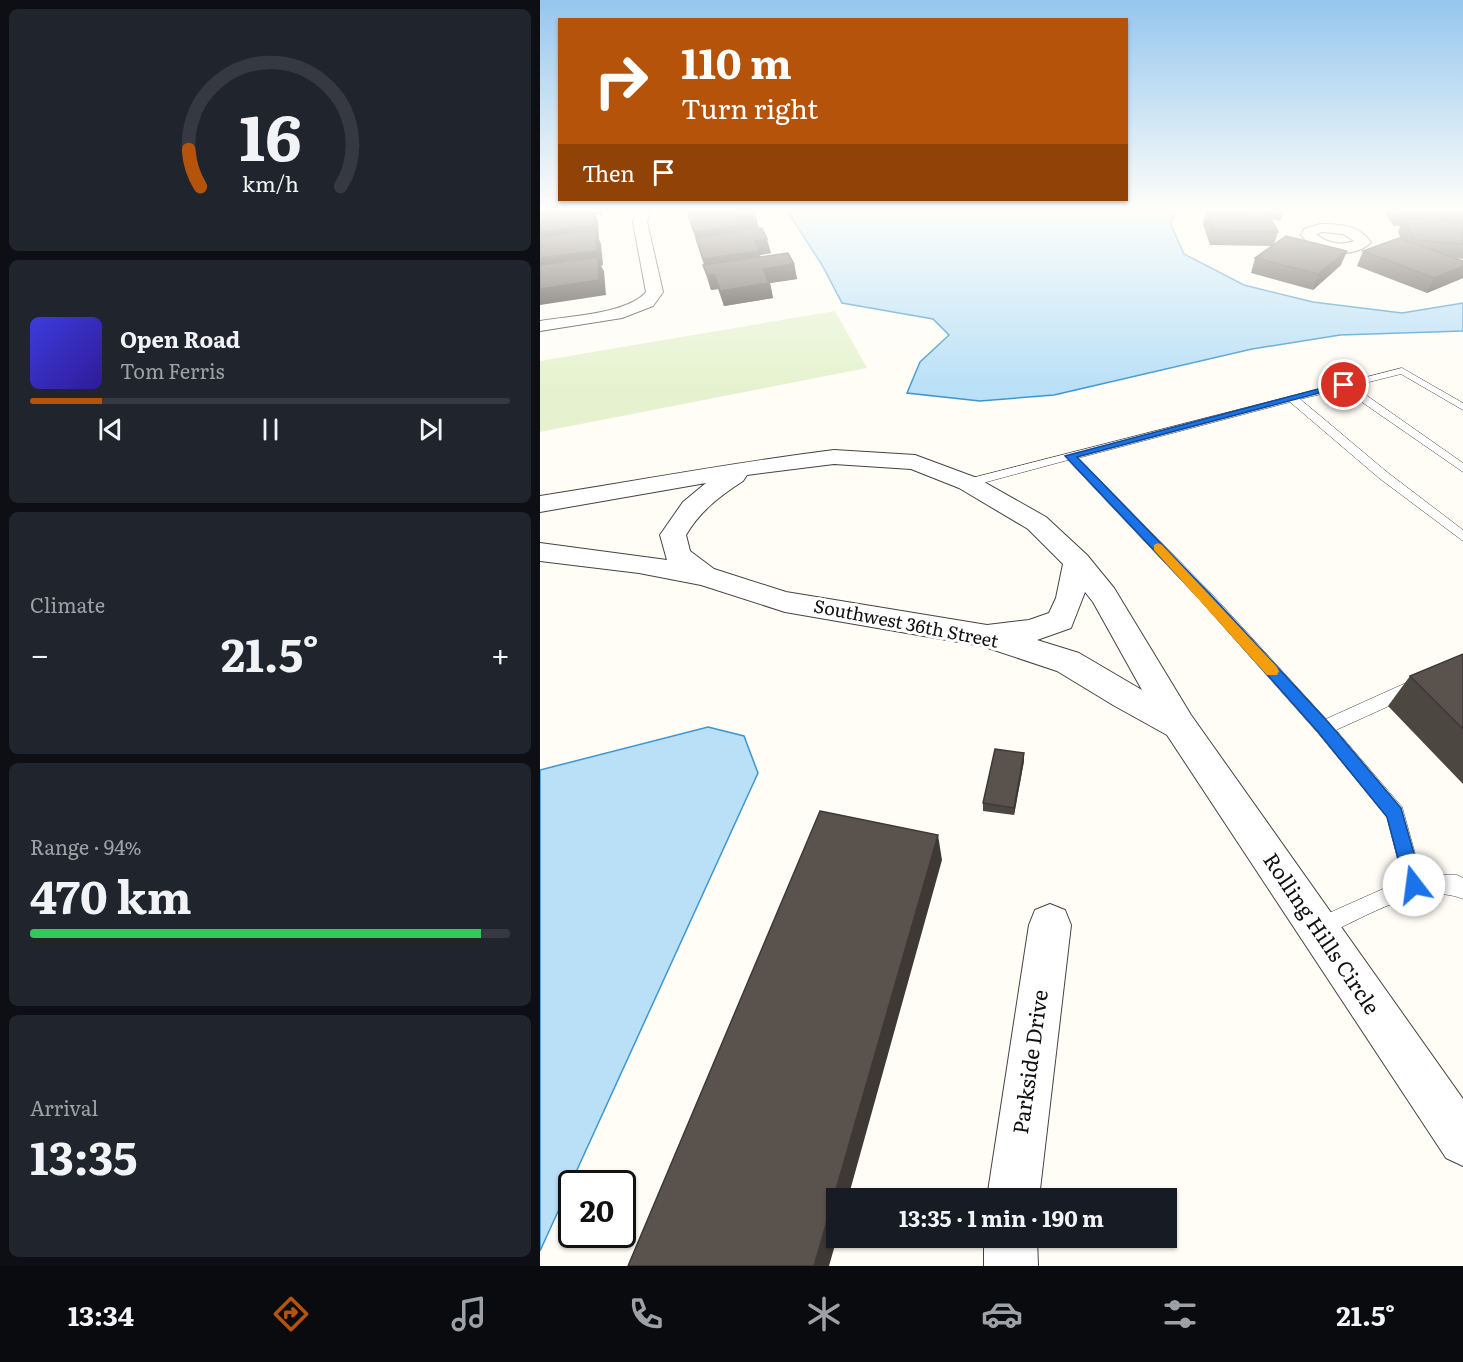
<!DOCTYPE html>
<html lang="en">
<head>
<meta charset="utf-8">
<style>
  :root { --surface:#171b24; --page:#20242c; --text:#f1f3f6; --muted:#9ea1a6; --line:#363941; --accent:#b45309 }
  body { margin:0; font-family:Literata,serif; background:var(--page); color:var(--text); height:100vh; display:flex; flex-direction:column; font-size:22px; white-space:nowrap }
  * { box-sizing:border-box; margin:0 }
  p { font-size:20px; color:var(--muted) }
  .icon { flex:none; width:33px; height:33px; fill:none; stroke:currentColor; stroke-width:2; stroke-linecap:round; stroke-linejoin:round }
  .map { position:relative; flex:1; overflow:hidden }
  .drawer { display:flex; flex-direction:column; gap:9px; padding:9px; background:#0d0f14; width:540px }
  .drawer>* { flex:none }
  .hud { position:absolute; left:18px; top:18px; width:570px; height:183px; border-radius:0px; box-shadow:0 2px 4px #0004; background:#b45309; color:#fff; overflow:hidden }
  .speed { position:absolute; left:18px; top:1170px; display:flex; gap:12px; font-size:30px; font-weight:700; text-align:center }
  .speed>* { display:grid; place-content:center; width:78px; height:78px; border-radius:50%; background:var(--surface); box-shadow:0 2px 4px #0004; line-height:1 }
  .speed .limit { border:3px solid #111; border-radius:9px; background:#fff; color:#111 }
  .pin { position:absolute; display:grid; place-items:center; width:51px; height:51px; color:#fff; margin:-26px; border:3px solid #fff; border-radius:50%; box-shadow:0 2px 6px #0007 }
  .me { position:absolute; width:66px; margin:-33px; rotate:345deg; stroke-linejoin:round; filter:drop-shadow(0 0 4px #0008) }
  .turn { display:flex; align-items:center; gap:21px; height:126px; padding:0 24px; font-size:27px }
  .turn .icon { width:78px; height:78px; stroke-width:2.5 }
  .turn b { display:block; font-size:42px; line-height:51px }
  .then { display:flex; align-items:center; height:57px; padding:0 24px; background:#0003; gap:12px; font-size:22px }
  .big { font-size:45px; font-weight:700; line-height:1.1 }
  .drawer .widget { flex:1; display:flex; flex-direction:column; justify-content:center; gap:9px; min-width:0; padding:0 21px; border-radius:9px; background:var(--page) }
  .drawer .dial { align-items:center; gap:0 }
  .dial svg { height:156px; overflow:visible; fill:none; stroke:var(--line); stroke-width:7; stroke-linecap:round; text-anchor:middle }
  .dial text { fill:var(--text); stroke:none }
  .song { display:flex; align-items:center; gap:18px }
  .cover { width:72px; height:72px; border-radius:9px; background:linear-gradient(135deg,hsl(240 70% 55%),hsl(250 70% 35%)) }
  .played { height:6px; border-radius:3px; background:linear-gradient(90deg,var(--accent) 15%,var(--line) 15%) }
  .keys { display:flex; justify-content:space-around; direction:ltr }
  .heat { display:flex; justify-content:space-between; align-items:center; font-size:33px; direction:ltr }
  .charge { height:9px; border-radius:4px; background:linear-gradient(90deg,#34c759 94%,var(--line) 0) }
  .trip { position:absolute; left:286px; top:1188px; width:351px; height:60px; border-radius:0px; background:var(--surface); box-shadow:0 2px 4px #0004; font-weight:700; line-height:60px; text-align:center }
  .dock { display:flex; height:96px; justify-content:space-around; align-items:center; background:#090b0e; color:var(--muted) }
  .dock .icon { width:42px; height:42px }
  .dock .current { color:var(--accent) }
  .dock b { font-size:27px; color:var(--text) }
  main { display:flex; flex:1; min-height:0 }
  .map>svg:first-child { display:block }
  .pitch { fill:#e6f2cf }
  .water { fill:#b9e0f7; stroke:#3f96cf; stroke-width:1.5 }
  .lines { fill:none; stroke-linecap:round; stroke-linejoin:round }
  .lane-casing { stroke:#444; stroke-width:1 }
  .street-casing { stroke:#444; stroke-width:2 }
  .lane { fill:#fff; fill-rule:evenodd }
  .street { fill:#fff; fill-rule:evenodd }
  .wall { fill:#4d4742 }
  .shaded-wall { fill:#3f3936 }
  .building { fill:#5a524d; stroke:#3f3936; stroke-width:1.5 }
  .route { fill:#1a73e8; stroke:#114b97; stroke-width:1.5 }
  .slow { fill:#f59e0b }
  .labels { text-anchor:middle; stroke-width:6; stroke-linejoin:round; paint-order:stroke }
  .street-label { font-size:18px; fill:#111; stroke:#fff }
  .near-street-label { font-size:21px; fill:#111; stroke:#fff }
</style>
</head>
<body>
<main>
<section class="drawer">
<div class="widget dial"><svg viewBox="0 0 100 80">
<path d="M14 69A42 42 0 1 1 86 69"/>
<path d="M14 69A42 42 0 0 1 8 50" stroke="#b45309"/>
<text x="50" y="56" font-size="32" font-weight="700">16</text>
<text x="50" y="72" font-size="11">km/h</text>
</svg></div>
<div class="widget">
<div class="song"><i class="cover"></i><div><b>Open Road</b><p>Tom Ferris</p></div></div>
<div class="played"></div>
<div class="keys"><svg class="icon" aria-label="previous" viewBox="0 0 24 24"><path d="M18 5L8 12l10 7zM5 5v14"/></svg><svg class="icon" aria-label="pause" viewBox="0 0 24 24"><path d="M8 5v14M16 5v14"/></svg><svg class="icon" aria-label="next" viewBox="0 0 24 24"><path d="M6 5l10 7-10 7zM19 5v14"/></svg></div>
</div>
<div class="widget"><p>Climate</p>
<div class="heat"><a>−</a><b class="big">21.5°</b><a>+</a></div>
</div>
<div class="widget"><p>Range · 94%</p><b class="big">470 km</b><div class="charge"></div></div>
<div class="widget"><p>Arrival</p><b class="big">13:35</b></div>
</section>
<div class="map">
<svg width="923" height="1266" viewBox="0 0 923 1266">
  <rect width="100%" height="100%" fill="#fffdf5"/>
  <path class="pitch" d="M 295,311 L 327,368 L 0,432 L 0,361 Z"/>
  <g class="water">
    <path d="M 250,211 L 635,211 L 631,225 L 644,254 L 704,285 L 773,302 L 862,313 L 923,303 L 923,331 L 800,335 L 712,349 L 514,395 L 440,401 L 367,393 L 380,362 L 409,335 L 393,319 L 302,303 L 282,265 L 249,214 Z"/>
    <path d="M 168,727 L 204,736 L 218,773 L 0,1251 L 0,770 Z"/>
  </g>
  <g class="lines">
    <g class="lane-casing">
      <path id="lane" d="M 862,368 L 923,403 L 923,410 L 861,374 L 813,386 L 923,463 L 923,472 L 803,389 L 760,399 L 847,472 L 923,530 L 923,541 L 839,478 L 750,402 L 538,458 L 670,592 L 786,719 L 868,682 L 874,681 L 880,682 L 882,687 L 880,692 L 796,730 L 862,807 L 881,875 L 917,875 L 923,878 L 923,899 C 878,880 820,921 778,938 L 771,935 L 768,928 L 771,921 L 863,880 L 847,817 L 778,733 L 660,600 L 528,460 L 428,487 L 422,483 L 424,480 Z"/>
    </g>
    <g class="street-casing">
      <g id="street">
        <path d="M 96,211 L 110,211 L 107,222 L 123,292 L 113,306 L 82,318 L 0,331 L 0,321 C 28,316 88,314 106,292 L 93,222 Z"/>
        <path d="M 780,224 C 800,224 819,225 831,242 C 814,261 774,253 761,235 L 764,229 ZM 782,232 L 803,234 L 814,241 C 801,246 787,243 776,234 Z"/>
        <path d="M 294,450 L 375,455 L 437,478 L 506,517 L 547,555 L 574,588 L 651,715 L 923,1099 L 923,1166 L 906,1158 L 627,735 L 573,705 L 517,671 L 442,646 L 245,612 L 161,585 L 99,573 L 0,561 L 0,543 L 127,560 L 120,535 L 143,502 L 166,483 L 0,512 L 0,496 C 98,481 196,462 294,450 ZM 294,464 L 371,469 L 419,488 L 488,529 L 523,564 L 516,598 L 509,613 L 489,620 L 447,625 L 246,592 L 174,569 L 150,551 L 146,535 C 160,511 180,496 203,481 L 207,475 ZM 545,592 L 553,602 L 602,690 L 539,653 L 497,640 L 531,628 Z"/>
        <path d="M 510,904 L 525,910 L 531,925 L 499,1198 L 447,1198 L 489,925 L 495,910 Z"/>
        <path d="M 444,1238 L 497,1238 L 498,1266 L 444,1266 Z"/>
      </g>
    </g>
    <use href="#lane" class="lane"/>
    <use href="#street" class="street"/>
  </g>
  <g class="wall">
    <path d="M 147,211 L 215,214 L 219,228 L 200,231 L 231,253 L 220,255 L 221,257 L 254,264 L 257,279 L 230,283 L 233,298 L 184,306 L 178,289 L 171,290 L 163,265 L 164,265 Z"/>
    <path d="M 666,211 L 744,211 L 741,221 L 731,219 L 738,232 L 734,244 L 801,265 L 773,290 L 711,273 L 715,258 L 732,246 L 670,245 L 663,224 Z"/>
    <path d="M 843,211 L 923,211 L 923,259 L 915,258 L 923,278 L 887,293 L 817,266 L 823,251 L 861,239 L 858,232 L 860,226 L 854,226 Z"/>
    <path d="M 923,654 L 923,784 L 848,706 L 870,676 Z"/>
    <path d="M 484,761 L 474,815 L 443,811 L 443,803 Z"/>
  </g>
  <g class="shaded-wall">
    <path d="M 0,211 L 63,211 L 62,215 L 56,215 L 58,221 L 59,239 L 61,244 L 63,265 L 61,266 L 64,271 L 66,295 L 0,305 Z"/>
    <path d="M 147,211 L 200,211 L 150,220 Z"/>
    <path d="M 215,214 L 219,228 L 200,231 L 202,240 L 159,246 L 154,232 L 194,217 Z"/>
    <path d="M 227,239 L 231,253 L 220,255 L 223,265 L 167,274 L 163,259 L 215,241 Z"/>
    <path d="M 807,251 L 801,265 L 773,290 L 778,274 Z"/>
    <path d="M 254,264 L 257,279 L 230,283 L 233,298 L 184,306 L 180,291 L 223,269 Z"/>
    <path d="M 923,266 L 923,278 L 887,293 L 894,278 Z"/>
    <path d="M 174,274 L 178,289 L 171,290 L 167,275 Z"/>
    <path d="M 484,753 L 484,761 L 474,815 L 474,808 Z"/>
    <path d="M 398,835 L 402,860 L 308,1198 L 297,1198 L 297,1238 L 289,1266 L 274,1266 Z"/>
  </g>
  <g class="building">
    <path d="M 19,211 L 53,211 L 54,225 L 0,232 L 0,214 Z"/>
    <path d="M 164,211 L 214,211 L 215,214 L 194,217 L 198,226 L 154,232 L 148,214 Z"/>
    <path d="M 667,211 L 727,212 L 738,232 L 673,230 Z"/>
    <path d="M 859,211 L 923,211 L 923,214 L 859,212 Z"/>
    <path d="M 863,218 L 923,222 L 923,244 L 875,240 Z"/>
    <path d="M 222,228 L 227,239 L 215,241 L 219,251 L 163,259 L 156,238 Z"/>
    <path d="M 56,230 L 57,251 L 0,258 L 0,237 Z"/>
    <path d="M 746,236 L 807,251 L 778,274 L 715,258 Z"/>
    <path d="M 859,238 L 923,261 L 923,266 L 894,278 L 823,251 Z"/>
    <path d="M 248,253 L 254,264 L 223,269 L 229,283 L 180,291 L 174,274 L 167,275 L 163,265 Z"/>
    <path d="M 58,257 L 59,280 L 0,289 L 0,265 Z"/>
    <path d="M 923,654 L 923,729 L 870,676 Z"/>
    <path d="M 455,749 L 484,753 L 474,808 L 443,803 Z"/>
    <path d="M 280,811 L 398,835 L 274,1266 L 88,1266 Z"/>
  </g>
  <linearGradient id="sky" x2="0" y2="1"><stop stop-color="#95c6ee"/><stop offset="0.54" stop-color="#fffefa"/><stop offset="1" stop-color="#fffefa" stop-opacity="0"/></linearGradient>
  <rect width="923" height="389" fill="url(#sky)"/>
  <path class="route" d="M 801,383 L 809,385 L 537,457 L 669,593 L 789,723 L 861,808 L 883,885 L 881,891 L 874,894 L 868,891 L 865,885 L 847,817 L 778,732 L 660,599 L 525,456 Z"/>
  <path class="slow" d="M 618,543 L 622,545 L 737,667 L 739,671 L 737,675 L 727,675 L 614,550 L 614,545 Z"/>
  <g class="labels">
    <g class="street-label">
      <text transform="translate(366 624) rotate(11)" y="6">Southwest 36th Street</text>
    </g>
    <g class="near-street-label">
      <text transform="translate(781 934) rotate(56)" y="7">Rolling Hills Circle</text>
      <text transform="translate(491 1062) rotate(-82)" y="7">Parkside Drive</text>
    </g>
  </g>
</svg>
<div class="speed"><div class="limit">20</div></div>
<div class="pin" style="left:804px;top:385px;background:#d93025"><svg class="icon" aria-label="arrive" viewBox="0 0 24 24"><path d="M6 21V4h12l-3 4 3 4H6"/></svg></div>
<svg class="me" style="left:874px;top:885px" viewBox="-20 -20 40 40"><circle r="19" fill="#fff"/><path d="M0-13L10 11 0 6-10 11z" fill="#1a73e8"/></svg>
<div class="trip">13:35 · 1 min · 190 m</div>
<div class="hud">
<div class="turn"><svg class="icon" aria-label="right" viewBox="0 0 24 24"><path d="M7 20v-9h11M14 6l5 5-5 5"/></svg><div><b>110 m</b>Turn right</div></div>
<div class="then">Then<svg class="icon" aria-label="arrive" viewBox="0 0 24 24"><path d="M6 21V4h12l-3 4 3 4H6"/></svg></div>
</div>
</div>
</main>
<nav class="dock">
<b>13:34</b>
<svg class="icon current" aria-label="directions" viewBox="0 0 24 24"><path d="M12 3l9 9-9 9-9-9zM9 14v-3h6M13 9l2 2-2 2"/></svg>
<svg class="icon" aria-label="music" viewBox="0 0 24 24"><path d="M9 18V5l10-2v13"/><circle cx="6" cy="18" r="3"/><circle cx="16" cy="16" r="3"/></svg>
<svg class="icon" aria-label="phone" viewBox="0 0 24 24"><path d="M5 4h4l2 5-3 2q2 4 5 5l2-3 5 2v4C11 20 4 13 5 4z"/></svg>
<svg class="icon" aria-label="climate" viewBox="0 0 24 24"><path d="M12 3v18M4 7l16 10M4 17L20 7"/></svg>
<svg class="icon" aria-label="car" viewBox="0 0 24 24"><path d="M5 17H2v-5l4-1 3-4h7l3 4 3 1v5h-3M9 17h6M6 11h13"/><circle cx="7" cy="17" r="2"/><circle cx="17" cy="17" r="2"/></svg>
<svg class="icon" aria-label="filters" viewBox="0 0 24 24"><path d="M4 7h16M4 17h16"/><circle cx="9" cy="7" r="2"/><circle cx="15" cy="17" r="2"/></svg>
<b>21.5°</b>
</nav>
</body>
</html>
